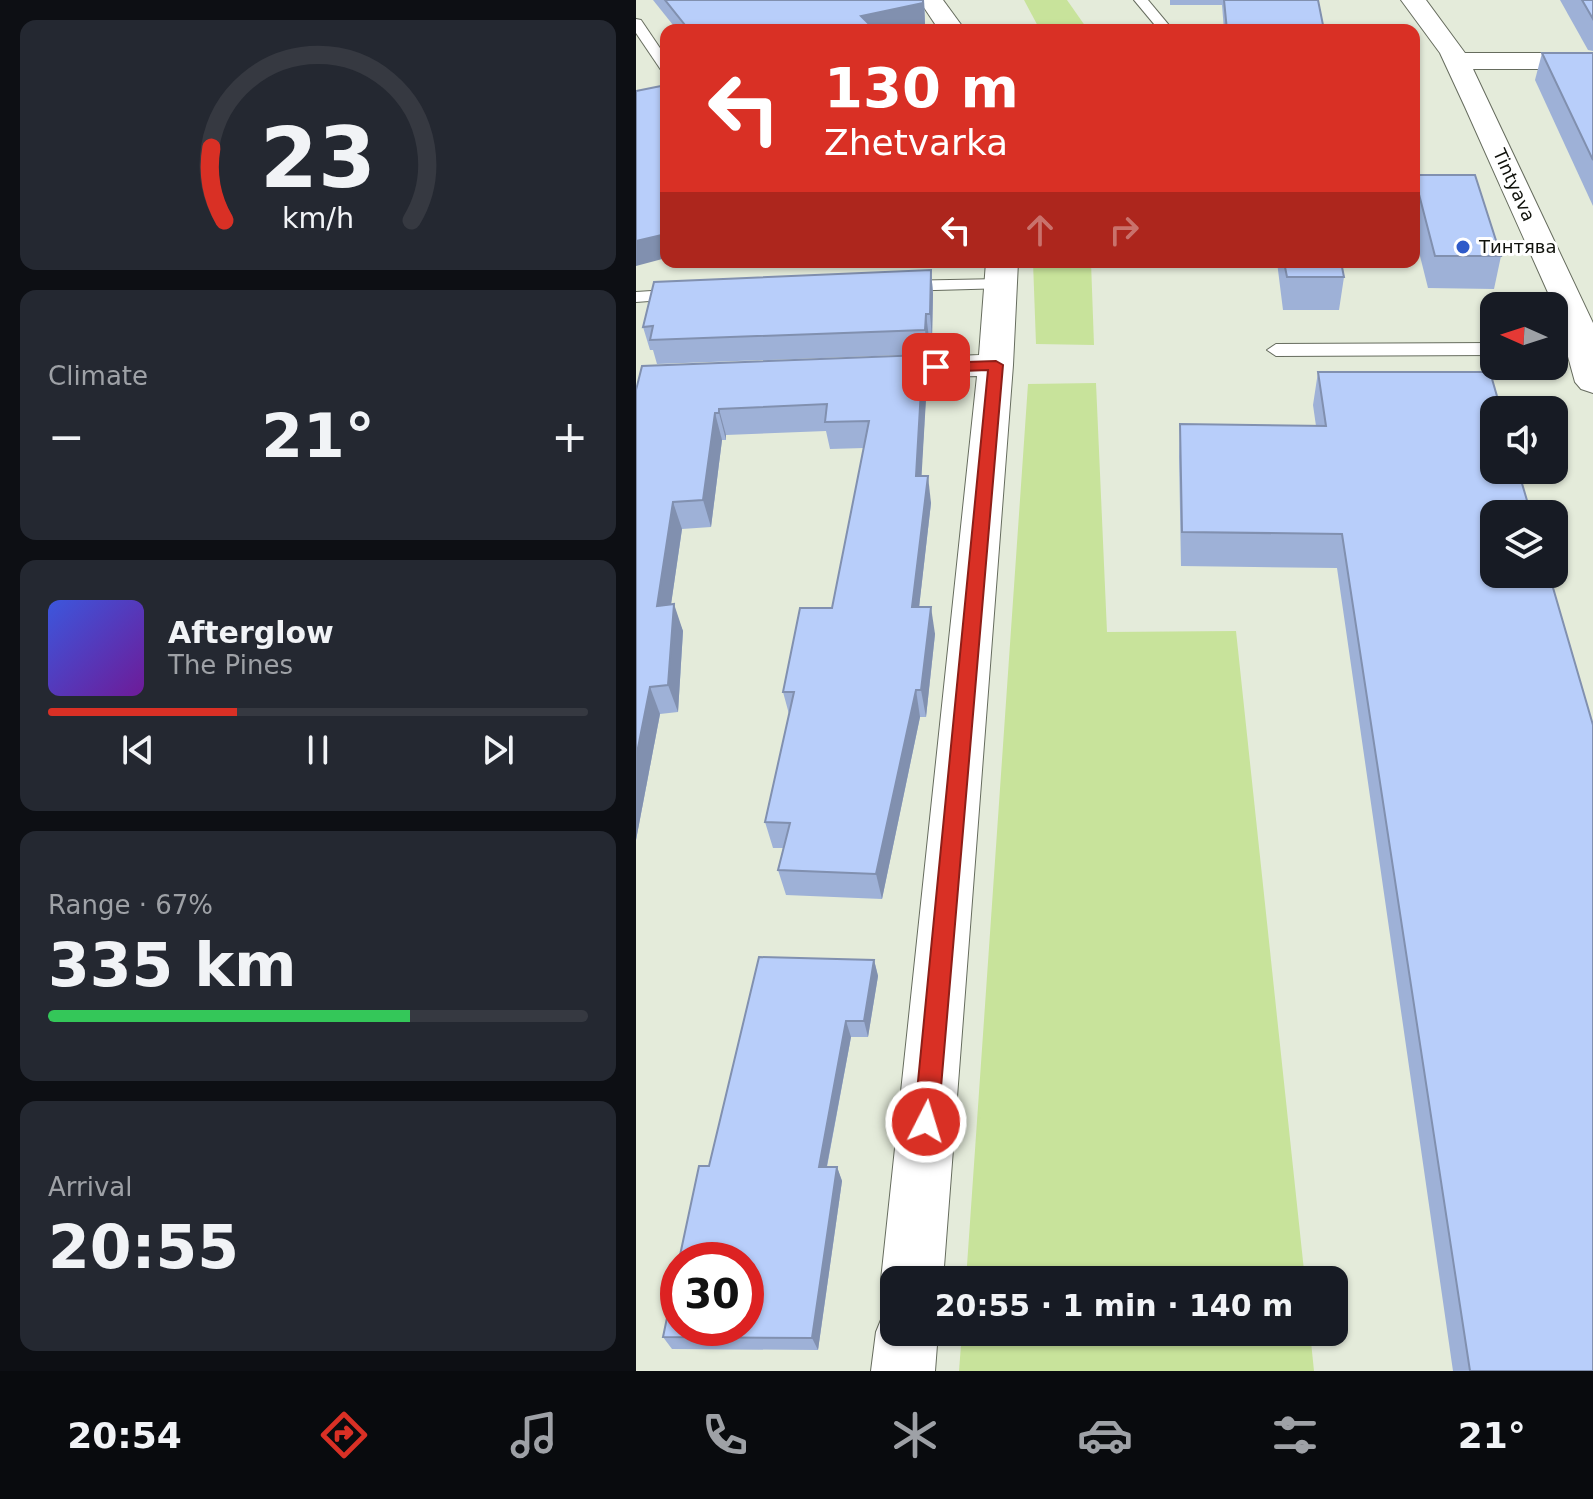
<!DOCTYPE html>
<html lang="en">
<head>
<meta charset="utf-8">
<style>
  :root { --surface:#171b24; --page:#242831; --text:#f1f3f6; --muted:#9ea1a6; --line:#363941; --accent:#d93025 }
  body { margin:0; font-family:"DejaVu Sans",sans-serif; background:var(--page); color:var(--text); height:100vh; display:flex; flex-direction:column; font-size:30px; white-space:nowrap }
  * { box-sizing:border-box; margin:0 }
  p { font-size:26px; color:var(--muted) }
  .icon { flex:none; width:44px; height:44px; fill:none; stroke:currentColor; stroke-width:2; stroke-linecap:round; stroke-linejoin:round }
  .map { position:relative; flex:1; overflow:hidden }
  .drawer { display:flex; flex-direction:column; gap:20px; padding:20px; background:#0d0f14; width:636px }
  .drawer>* { flex:none }
  .top-card { position:absolute; left:24px; top:24px; width:760px; height:244px; border-radius:16px; box-shadow:0 2px 6px #0004; background:#d93025; color:#fff; overflow:hidden }
  .needle { width:52px; rotate:273deg }
  .tools { position:absolute; left:844px; top:292px; display:grid; gap:16px }
  .tools a { display:grid; place-items:center; width:88px; height:88px; border-radius:16px; background:var(--surface); box-shadow:0 2px 6px #0004; font-size:40px }
  .speed { position:absolute; left:24px; top:1242px; display:flex; gap:16px; font-size:40px; font-weight:700; text-align:center }
  .speed>* { display:grid; place-content:center; width:104px; height:104px; border-radius:50%; background:var(--surface); box-shadow:0 2px 6px #0004; line-height:1 }
  .speed .limit { border:12px solid #d22; background:#fff; color:#111 }
  .pin { position:absolute; display:grid; place-items:center; width:68px; height:68px; color:#fff; margin:-34px; border-radius:16px; box-shadow:0 4px 12px #0006 }
  .me { position:absolute; width:88px; margin:-44px; rotate:5deg; stroke-linejoin:round; filter:drop-shadow(0 0 6px #0008) }
  .turn { display:flex; align-items:center; gap:28px; height:168px; padding:0 32px; font-size:36px }
  .turn .icon { width:104px; height:104px; stroke-width:2.5 }
  .turn b { display:block; font-size:56px; line-height:68px }
  .lanes { display:flex; align-items:center; height:76px; padding:0 32px; background:#0003; justify-content:center; gap:40px; direction:ltr }
  .lanes .off { opacity:.35 }
  .big { font-size:60px; font-weight:700; line-height:1.1 }
  .drawer .widget { flex:1; display:flex; flex-direction:column; justify-content:center; gap:12px; min-width:0; padding:0 28px; border-radius:16px; background:var(--page) }
  .drawer .dial { align-items:center; gap:0 }
  .dial svg { height:208px; overflow:visible; fill:none; stroke:var(--line); stroke-width:7; stroke-linecap:round; text-anchor:middle }
  .dial text { fill:var(--text); stroke:none }
  .song { display:flex; align-items:center; gap:24px }
  .cover { width:96px; height:96px; border-radius:12px; background:linear-gradient(135deg,hsl(230 70% 55%),hsl(280 70% 35%)) }
  .played { height:8px; border-radius:4px; background:linear-gradient(90deg,var(--accent) 35%,var(--line) 35%) }
  .keys { display:flex; justify-content:space-around; direction:ltr }
  .heat { display:flex; justify-content:space-between; align-items:center; font-size:44px; direction:ltr }
  .charge { height:12px; border-radius:6px; background:linear-gradient(90deg,#34c759 67%,var(--line) 0) }
  .trip { position:absolute; left:244px; top:1266px; width:468px; height:80px; border-radius:16px; background:var(--surface); box-shadow:0 2px 6px #0004; font-weight:700; line-height:80px; text-align:center }
  .tab-bar { display:flex; height:128px; justify-content:space-around; align-items:center; background:#090b0e; color:var(--muted) }
  .tab-bar .icon { width:56px; height:56px }
  .tab-bar .current { color:var(--accent) }
  .tab-bar b { font-size:36px; color:var(--text) }
  main { display:flex; flex:1; min-height:0 }
  .map>svg:first-child { display:block }
  .green { fill:#c8e39b }
  .lines { fill:none; stroke-linecap:round; stroke-linejoin:round }
  .lane-casing { stroke:#666c5e; stroke-width:2 }
  .street-casing { stroke:#666c5e; stroke-width:2 }
  .lane { fill:#fff; fill-rule:evenodd }
  .street { fill:#fff; fill-rule:evenodd }
  .wall { fill:#9eb1d7 }
  .shaded-wall { fill:#8190af }
  .building { fill:#b8cefa; stroke:#8190af; stroke-width:2 }
  .route { fill:#d93025; stroke:#8d1f18; stroke-width:2 }
  .poi-dot { fill:#2e5ac9; stroke:#fff; stroke-width:3 }
  .labels { text-anchor:middle; stroke-width:6; stroke-linejoin:round; paint-order:stroke }
  .far-street-label { font-size:18px; fill:#10120c; stroke:#fff }
  .far-poi-label { font-size:18px; fill:#10120c; stroke:#fff; text-anchor:start }
</style>
</head>
<body>
<main>
<section class="drawer">
<div class="widget dial"><svg viewBox="0 0 100 80">
<path d="M14 69A42 42 0 1 1 86 69"/>
<path d="M14 69A42 42 0 0 1 9 41" stroke="#d93025"/>
<text x="50" y="56" font-size="32" font-weight="700">23</text>
<text x="50" y="72" font-size="11">km/h</text>
</svg></div>
<div class="widget"><p>Climate</p>
<div class="heat"><a>−</a><b class="big">21°</b><a>+</a></div>
</div>
<div class="widget">
<div class="song"><i class="cover"></i><div><b>Afterglow</b><p>The Pines</p></div></div>
<div class="played"></div>
<div class="keys"><svg class="icon" aria-label="previous" viewBox="0 0 24 24"><path d="M18 5L8 12l10 7zM5 5v14"/></svg><svg class="icon" aria-label="pause" viewBox="0 0 24 24"><path d="M8 5v14M16 5v14"/></svg><svg class="icon" aria-label="next" viewBox="0 0 24 24"><path d="M6 5l10 7-10 7zM19 5v14"/></svg></div>
</div>
<div class="widget"><p>Range · 67%</p><b class="big">335 km</b><div class="charge"></div></div>
<div class="widget"><p>Arrival</p><b class="big">20:55</b></div>
</section>
<div class="map">
<svg width="957" height="1371" viewBox="0 0 957 1371">
  <rect width="100%" height="100%" fill="#e4ebda"/>
  <g class="green">
    <path d="M 388,0 L 431,0 L 452,30 L 404,30 Z"/>
    <path d="M 397,262 L 455,262 L 458,345 L 400,344 Z"/>
    <path d="M 460,383 L 471,632 L 600,631 L 669,1280 L 330,1280 L 392,384 Z"/>
    <path d="M 326,1332 L 674,1332 L 678,1371 L 323,1371 Z"/>
  </g>
  <g class="lines">
    <g class="lane-casing">
      <g id="lane">
        <path d="M 498,0 L 512,0 L 537,30 L 523,30 Z"/>
        <path d="M 0,19 L 5,20 L 30,57 L 30,71 L 25,70 L 0,33 Z"/>
        <path d="M 365,279 L 374,284 L 371,288 L 263,291 L 254,286 L 263,281 Z"/>
        <path d="M 47,289 L 53,290 L 56,294 L 53,298 L 0,302 L 0,292 Z"/>
        <path d="M 944,325 L 951,327 L 953,331 L 951,335 L 918,345 L 918,333 Z"/>
        <path d="M 858,343 L 858,355 L 640,356 L 631,350 L 640,344 Z"/>
      </g>
    </g>
    <g class="street-casing">
      <g id="street">
        <path d="M 283,0 L 307,0 L 329,30 L 303,30 Z"/>
        <path d="M 765,0 L 790,0 L 829,53 L 957,53 L 957,69 L 837,69 L 957,323 L 957,393 L 945,389 L 939,382 L 918,306 L 829,107 L 804,53 Z"/>
        <path d="M 350,262 L 382,262 L 377,365 L 307,1280 L 258,1280 L 258,1303 L 254,1302 L 245,1280 L 341,376 L 230,380 L 218,377 L 213,370 L 218,363 L 230,360 L 343,355 Z"/>
        <path d="M 258,1306 L 258,1332 L 302,1332 L 299,1371 L 235,1371 L 240,1332 L 249,1310 Z"/>
      </g>
    </g>
    <use href="#lane" class="lane"/>
    <use href="#street" class="street"/>
  </g>
  <g class="wall">
    <path d="M 17,0 L 288,0 L 289,24 L 261,30 L 41,30 Z"/>
    <path d="M 534,0 L 682,0 L 688,30 L 588,30 L 586,5 L 534,5 Z"/>
    <path d="M 924,0 L 957,0 L 957,51 L 952,50 Z"/>
    <path d="M 906,53 L 957,53 L 957,206 L 899,80 Z"/>
    <path d="M 778,175 L 865,256 L 858,289 L 792,288 L 778,232 Z"/>
    <path d="M 641,262 L 705,262 L 708,277 L 703,310 L 647,310 Z"/>
    <path d="M 295,270 L 297,294 L 296,338 L 293,338 L 292,354 L 21,364 L 17,350 L 14,350 L 7,327 Z"/>
    <path d="M 682,372 L 957,1371 L 817,1371 L 701,568 L 545,566 L 543,457 L 544,424 L 680,426 L 677,405 Z"/>
    <path d="M 291,381 L 285,476 L 295,503 L 283,607 L 299,634 L 290,717 L 284,717 L 246,899 L 150,895 L 142,870 L 147,848 L 137,848 L 129,822 L 153,714 L 147,692 L 196,608 L 228,448 L 194,449 L 190,431 L 90,435 L 90,440 L 86,440 L 75,527 L 46,529 L 35,604 L 47,631 L 42,712 L 24,714 L 0,840 L 0,390 Z"/>
    <path d="M 238,960 L 242,976 L 232,1037 L 215,1037 L 191,1167 L 201,1167 L 206,1181 L 182,1350 L 36,1349 L 27,1337 Z"/>
  </g>
  <g class="shaded-wall">
    <path d="M 288,0 L 289,24 L 261,30 L 227,30 L 225,16 Z"/>
    <path d="M 30,234 L 30,258 L 0,266 L 0,241 Z"/>
    <path d="M 295,270 L 297,294 L 296,338 L 294,314 Z"/>
    <path d="M 290,314 L 293,338 L 292,354 L 289,330 Z"/>
    <path d="M 287,355 L 291,381 L 284,503 L 280,476 Z"/>
    <path d="M 83,409 L 90,435 L 90,440 L 83,413 Z"/>
    <path d="M 79,413 L 86,440 L 75,527 L 67,500 Z"/>
    <path d="M 292,476 L 295,503 L 280,634 L 276,607 Z"/>
    <path d="M 37,502 L 46,529 L 31,632 L 21,606 Z"/>
    <path d="M 38,604 L 47,631 L 42,712 L 32,685 Z"/>
    <path d="M 295,607 L 299,634 L 290,717 L 285,690 Z"/>
    <path d="M 14,687 L 24,714 L 0,840 L 0,758 Z"/>
    <path d="M 280,690 L 284,717 L 246,899 L 240,874 Z"/>
    <path d="M 238,960 L 242,976 L 232,1037 L 228,1021 Z"/>
    <path d="M 210,1021 L 215,1037 L 188,1181 L 183,1167 Z"/>
    <path d="M 201,1167 L 206,1181 L 182,1350 L 176,1338 Z"/>
  </g>
  <g class="building">
    <path d="M 29,0 L 287,0 L 287,3 L 225,16 L 239,30 L 53,30 Z"/>
    <path d="M 588,0 L 682,0 L 688,30 L 591,30 Z"/>
    <path d="M 946,0 L 957,0 L 957,19 Z"/>
    <path d="M 906,53 L 957,53 L 957,160 Z"/>
    <path d="M 30,85 L 30,234 L 0,241 L 0,91 Z"/>
    <path d="M 778,175 L 839,175 L 865,256 L 799,256 Z"/>
    <path d="M 648,262 L 705,262 L 708,277 L 651,277 Z"/>
    <path d="M 295,270 L 294,314 L 290,314 L 289,330 L 14,340 L 17,326 L 7,327 L 18,282 Z"/>
    <path d="M 287,355 L 280,476 L 292,476 L 276,607 L 295,607 L 285,690 L 280,690 L 240,874 L 142,870 L 154,823 L 129,822 L 158,692 L 147,692 L 164,608 L 196,608 L 233,421 L 189,422 L 191,404 L 83,409 L 83,413 L 79,413 L 67,500 L 37,502 L 21,606 L 38,604 L 32,685 L 14,687 L 0,758 L 0,390 L 6,366 Z"/>
    <path d="M 682,372 L 854,372 L 865,410 L 858,410 L 858,470 L 882,470 L 895,514 L 858,514 L 858,574 L 913,574 L 957,725 L 957,1371 L 834,1371 L 706,534 L 546,532 L 544,424 L 690,426 Z"/>
    <path d="M 123,957 L 238,960 L 228,1021 L 210,1021 L 183,1167 L 201,1167 L 176,1338 L 27,1337 L 42,1265 L 42,1328 L 110,1328 L 110,1260 L 43,1260 L 63,1166 L 73,1166 Z"/>
  </g>
  <path class="route" d="M 360,361 L 367,365 L 302,1122 L 298,1130 L 290,1134 L 282,1130 L 278,1122 L 352,370 L 300,372 L 293,367 L 300,363 Z"/>
  <circle class="poi-dot" cx="827" cy="247" r="8"/>
  <g class="labels">
    <g class="far-street-label">
      <text transform="translate(878 185) rotate(66)" y="6">Tintyava</text>
    </g>
    <g class="far-poi-label">
      <text x="843" y="253">Тинтява</text>
    </g>
  </g>
</svg>
<div class="tools">
<a><svg class="needle" viewBox="-14 -14 28 28"><path d="M0-13l5 13h-10z" fill="#e53935"/><path d="M0 13l5-13h-10z" fill="#9ea1a6"/></svg></a>
<a><svg class="icon" aria-label="sound" viewBox="0 0 24 24"><path d="M4 9h4l5-4v14l-5-4H4zM17 9q2 3 0 6"/></svg></a>
<a><svg class="icon" aria-label="layers" viewBox="0 0 24 24"><path d="M12 4l9 5-9 5-9-5zM3 14l9 5 9-5"/></svg></a>
</div>
<div class="speed"><div class="limit">30</div></div>
<div class="pin" style="left:300px;top:367px;background:#d93025"><svg class="icon" aria-label="arrive" viewBox="0 0 24 24"><path d="M6 21V4h12l-3 4 3 4H6"/></svg></div>
<svg class="me" style="left:290px;top:1122px" viewBox="-20 -20 40 40"><circle r="17" fill="#d93025" stroke="#fff" stroke-width="3"/><path d="M0-11L8 9 0 5-8 9z" fill="#fff"/></svg>
<div class="trip">20:55 · 1 min · 140 m</div>
<div class="top-card">
<div class="turn"><svg class="icon" aria-label="left" viewBox="0 0 24 24"><path d="M17 20v-9H6M10 6l-5 5 5 5"/></svg><div><b>130 m</b>Zhetvarka</div></div>
<div class="lanes"><svg class="icon" aria-label="left" viewBox="0 0 24 24"><path d="M17 20v-9H6M10 6l-5 5 5 5"/></svg><svg class="icon off" aria-label="ahead" viewBox="0 0 24 24"><path d="M12 20V5M6 11l6-6 6 6"/></svg><svg class="icon off" aria-label="right" viewBox="0 0 24 24"><path d="M7 20v-9h11M14 6l5 5-5 5"/></svg></div>
</div>
</div>
</main>
<nav class="tab-bar">
<b>20:54</b>
<svg class="icon current" aria-label="directions" viewBox="0 0 24 24"><path d="M12 3l9 9-9 9-9-9zM9 14v-3h6M13 9l2 2-2 2"/></svg>
<svg class="icon" aria-label="music" viewBox="0 0 24 24"><path d="M9 18V5l10-2v13"/><circle cx="6" cy="18" r="3"/><circle cx="16" cy="16" r="3"/></svg>
<svg class="icon" aria-label="phone" viewBox="0 0 24 24"><path d="M5 4h4l2 5-3 2q2 4 5 5l2-3 5 2v4C11 20 4 13 5 4z"/></svg>
<svg class="icon" aria-label="climate" viewBox="0 0 24 24"><path d="M12 3v18M4 7l16 10M4 17L20 7"/></svg>
<svg class="icon" aria-label="car" viewBox="0 0 24 24"><path d="M5 17H2v-5l4-1 3-4h7l3 4 3 1v5h-3M9 17h6M6 11h13"/><circle cx="7" cy="17" r="2"/><circle cx="17" cy="17" r="2"/></svg>
<svg class="icon" aria-label="filters" viewBox="0 0 24 24"><path d="M4 7h16M4 17h16"/><circle cx="9" cy="7" r="2"/><circle cx="15" cy="17" r="2"/></svg>
<b>21°</b>
</nav>
</body>
</html>
